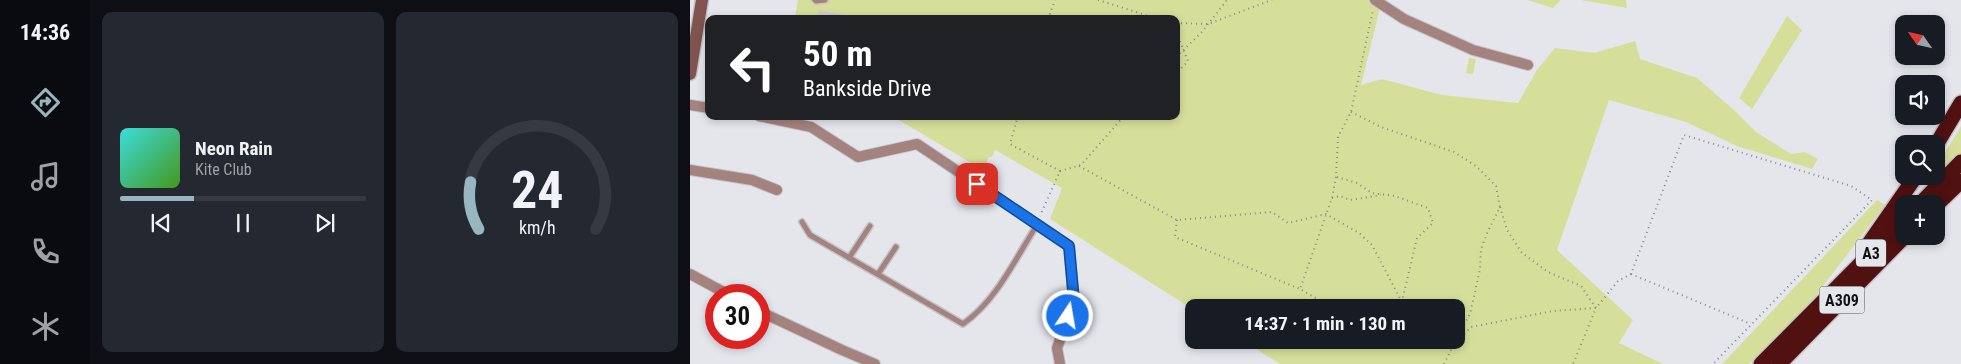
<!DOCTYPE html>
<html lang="en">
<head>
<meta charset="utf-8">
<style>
  :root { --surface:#171b24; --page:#242831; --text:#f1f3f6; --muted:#9ea1a6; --line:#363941; --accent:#97b6c0 }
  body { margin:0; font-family:"Roboto Condensed",sans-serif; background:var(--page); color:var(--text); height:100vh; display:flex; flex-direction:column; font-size:19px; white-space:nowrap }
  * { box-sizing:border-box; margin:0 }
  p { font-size:16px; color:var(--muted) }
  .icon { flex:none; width:28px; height:28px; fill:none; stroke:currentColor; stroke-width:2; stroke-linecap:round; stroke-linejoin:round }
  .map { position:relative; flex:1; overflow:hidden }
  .drawer { display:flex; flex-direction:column; gap:12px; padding:12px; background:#0d0f14; width:600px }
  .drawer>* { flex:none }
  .top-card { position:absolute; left:15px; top:15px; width:475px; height:105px; border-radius:10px; box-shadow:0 2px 8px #0003; background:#202124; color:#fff; overflow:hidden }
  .needle { width:32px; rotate:304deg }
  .fabs { position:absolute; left:1205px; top:15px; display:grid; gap:10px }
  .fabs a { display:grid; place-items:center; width:50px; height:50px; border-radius:10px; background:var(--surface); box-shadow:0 2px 8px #0003; font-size:25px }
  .speed { position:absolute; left:15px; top:284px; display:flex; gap:10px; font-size:25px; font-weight:700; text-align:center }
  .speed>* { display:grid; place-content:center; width:65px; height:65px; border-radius:50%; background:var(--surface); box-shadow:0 2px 8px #0003; line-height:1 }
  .speed .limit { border:8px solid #d22; background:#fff; color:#111 }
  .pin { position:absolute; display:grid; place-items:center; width:42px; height:42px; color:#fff; margin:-21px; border-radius:10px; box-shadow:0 2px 8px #0006 }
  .me { position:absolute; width:55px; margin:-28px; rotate:12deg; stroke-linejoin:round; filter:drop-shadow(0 0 4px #0008) }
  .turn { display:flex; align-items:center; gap:18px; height:105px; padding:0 15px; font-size:22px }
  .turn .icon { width:65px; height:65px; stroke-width:2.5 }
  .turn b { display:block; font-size:35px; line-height:42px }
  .drawer .card { flex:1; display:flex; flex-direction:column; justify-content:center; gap:8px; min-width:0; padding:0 18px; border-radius:10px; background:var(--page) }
  .drawer .dial { align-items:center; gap:0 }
  .dial svg { height:130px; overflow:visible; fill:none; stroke:var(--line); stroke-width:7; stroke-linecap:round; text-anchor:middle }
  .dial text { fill:var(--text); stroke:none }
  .song { display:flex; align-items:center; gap:15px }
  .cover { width:60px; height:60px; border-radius:8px; background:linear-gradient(135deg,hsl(180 70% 55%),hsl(100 70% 35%)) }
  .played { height:5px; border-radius:2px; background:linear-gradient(90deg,var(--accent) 30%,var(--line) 30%) }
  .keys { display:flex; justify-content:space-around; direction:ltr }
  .drawer .tiles { flex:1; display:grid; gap:12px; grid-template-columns:repeat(2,1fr) }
  .trip { position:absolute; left:495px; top:299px; width:280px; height:50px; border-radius:10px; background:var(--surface); box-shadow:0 2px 8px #0003; font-weight:700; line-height:50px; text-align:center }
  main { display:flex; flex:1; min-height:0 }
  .tabs { display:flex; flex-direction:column; width:90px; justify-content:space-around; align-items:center; background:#090b0e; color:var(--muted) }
  .tabs .icon { width:35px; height:35px }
  .tabs .selected { color:var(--accent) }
  .tabs b { font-size:22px; color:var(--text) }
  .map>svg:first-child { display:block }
  .green { fill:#d6df9a }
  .building { fill:#d1ccc8 }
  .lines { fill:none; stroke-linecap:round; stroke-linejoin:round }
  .lane-casing { stroke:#c3c4c9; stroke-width:8 }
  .street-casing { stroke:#c3c4c9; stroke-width:12 }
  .secondary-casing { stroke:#c3c4c9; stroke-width:15 }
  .highway-casing { stroke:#c3c4c9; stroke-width:18 }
  .path { stroke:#87888c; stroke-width:2; stroke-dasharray:1 4; stroke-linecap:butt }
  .lane { stroke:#a4827e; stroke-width:5 }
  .street { stroke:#a4827e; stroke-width:10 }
  .secondary { stroke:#81534e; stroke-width:12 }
  .highway { stroke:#501110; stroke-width:15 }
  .route-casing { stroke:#114b97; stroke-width:12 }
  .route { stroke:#1a73e8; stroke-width:9 }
  .labels { text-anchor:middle; stroke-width:4.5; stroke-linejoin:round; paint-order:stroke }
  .shield { fill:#e5e6ec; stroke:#515255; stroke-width:1 }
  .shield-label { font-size:16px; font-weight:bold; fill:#121214 }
</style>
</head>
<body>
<main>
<nav class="tabs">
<b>14:36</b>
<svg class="icon selected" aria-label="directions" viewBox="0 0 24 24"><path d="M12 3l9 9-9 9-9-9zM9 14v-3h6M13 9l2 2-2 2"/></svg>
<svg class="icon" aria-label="music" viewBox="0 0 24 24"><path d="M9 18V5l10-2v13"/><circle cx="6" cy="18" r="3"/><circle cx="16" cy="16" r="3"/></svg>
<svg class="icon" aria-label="phone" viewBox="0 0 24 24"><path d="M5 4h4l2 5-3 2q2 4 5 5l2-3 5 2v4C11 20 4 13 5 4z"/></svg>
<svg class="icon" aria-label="climate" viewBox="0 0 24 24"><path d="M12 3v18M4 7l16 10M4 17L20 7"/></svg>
</nav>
<section class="drawer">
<div class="tiles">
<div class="card">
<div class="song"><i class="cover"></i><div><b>Neon Rain</b><p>Kite Club</p></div></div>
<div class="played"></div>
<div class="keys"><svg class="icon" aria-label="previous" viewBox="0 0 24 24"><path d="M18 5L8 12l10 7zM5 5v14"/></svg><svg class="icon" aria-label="pause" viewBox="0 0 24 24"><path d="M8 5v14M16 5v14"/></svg><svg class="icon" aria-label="next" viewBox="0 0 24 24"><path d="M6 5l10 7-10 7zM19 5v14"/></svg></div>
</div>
<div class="card dial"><svg viewBox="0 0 100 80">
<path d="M14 69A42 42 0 1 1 86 69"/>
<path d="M14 69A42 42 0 0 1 9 40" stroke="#97b6c0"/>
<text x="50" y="56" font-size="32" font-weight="700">24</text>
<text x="50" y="72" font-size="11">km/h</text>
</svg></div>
</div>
</section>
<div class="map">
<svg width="1271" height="364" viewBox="0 0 1271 364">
  <rect width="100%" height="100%" fill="#e5e6ec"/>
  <g class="green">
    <path d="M 108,0 L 692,0 L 671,85 L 692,79 L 752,95 L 828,103 L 847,70 L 865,48 L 904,53 L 945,41 L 950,59 L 1007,78 L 1044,110 L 1066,132 L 1101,154 L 1115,152 L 1128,159 L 1122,169 L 1047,146 L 996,122 L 919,100 L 867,250 L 943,320 L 929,343 L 973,364 L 590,364 L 552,340 L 766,340 L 766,308 L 504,308 L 504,310 L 360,219 L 372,188 L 305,150 L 302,157 L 299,157 L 293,170 L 202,116 L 486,116 L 486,19 L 110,19 L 105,16 Z"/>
    <path d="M 837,0 L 871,0 L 863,8 Z"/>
    <path d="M 891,0 L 936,0 L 937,8 Z"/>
    <path d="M 1097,16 L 1112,30 L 1062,109 L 1049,98 Z"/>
    <path d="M 779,58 L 786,59 L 783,74 L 776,73 Z"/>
    <path d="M 1271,126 L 1271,153 L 1244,180 L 1239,180 L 1241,176 L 1246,176 L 1246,168 Z"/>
    <path d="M 1187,200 L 1195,205 L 1124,298 L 1059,364 L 1032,364 Z"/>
  </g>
  <path class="building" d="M 129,10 L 155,15 L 154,19 L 127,19 Z"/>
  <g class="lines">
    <g class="lane-casing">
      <g id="lane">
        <path d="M 125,0 L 126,1 L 135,0"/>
        <path d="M 112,222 L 120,235 L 273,324 C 307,300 325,259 347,225"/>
        <path d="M 159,258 L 180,226"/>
        <path d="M 188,274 L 206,247"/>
      </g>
    </g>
    <g class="street-casing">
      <g id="street">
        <path d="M 685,0 L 714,19 L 783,50 L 838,65"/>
        <path d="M 0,105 L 19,108"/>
        <path d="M 69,116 L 121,127 L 168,157 L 227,144 L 379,246 L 384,301 L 367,348 L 370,364"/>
        <path d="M 0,170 L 62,180 L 87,190"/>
        <path d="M 0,274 L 39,295"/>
        <path d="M 69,311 L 152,350 L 185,364"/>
      </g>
    </g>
    <g class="secondary-casing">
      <path id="secondary" d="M 0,74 L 12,0"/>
    </g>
    <g class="highway-casing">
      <g id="highway">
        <path d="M 1246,145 L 1271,103"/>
        <path d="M 1230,204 L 1271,162"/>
        <path d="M 1246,205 L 1271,181"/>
        <path d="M 1178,245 L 1226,176"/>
        <path d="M 1071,364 L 1214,220"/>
        <path d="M 1089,364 L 1215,236"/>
      </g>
    </g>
    <g class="path">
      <path d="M 408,0 L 468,19"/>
      <path d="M 358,19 L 365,0"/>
      <path d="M 486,23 L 518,24 L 582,0"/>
      <path d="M 486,32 L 498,61 L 486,74"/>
      <path d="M 486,57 L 512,32 L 537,0"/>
      <path d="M 661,112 L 691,127 L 764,152 L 786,166 L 806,186 L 810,207 L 798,231 L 791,249 L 790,269 L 780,314 L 766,339"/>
      <path d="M 328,116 L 320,144 L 370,171 L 350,216"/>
      <path d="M 389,166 L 487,220 L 582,212 L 598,223 L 636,214 L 669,233 L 682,245 L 715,308"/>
      <path d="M 370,171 L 391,165 L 434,116"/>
      <path d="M 647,177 L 667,183 L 682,193 L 705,196 L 738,208 L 743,223 L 727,238 L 712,301"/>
      <path d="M 642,198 L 650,196 L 660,200 L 691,195"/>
      <path d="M 810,207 L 817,230 L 832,253 L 858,272 L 891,286 L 906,308 L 883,364"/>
      <path d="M 487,220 L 485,237 L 610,289"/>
      <path d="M 941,274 L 1061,324"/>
      <path d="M 643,308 L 610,289 L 642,198 L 646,177 L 648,137 L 661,112 L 683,10"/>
      <path d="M 757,340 L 763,346 L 781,327 L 863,311 L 906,308 L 928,281 L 941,274 L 994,135 L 1161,186 L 1182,200 L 1023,364"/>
      <path d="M 754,364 L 763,346"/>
    </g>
    <use href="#lane" class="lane"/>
    <use href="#street" class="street"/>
    <use href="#secondary" class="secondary"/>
    <use href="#highway" class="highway"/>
  </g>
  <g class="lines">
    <g class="route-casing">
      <path id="route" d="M 287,184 L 379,246 L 384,301 L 378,316"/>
    </g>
    <use href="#route" class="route"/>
  </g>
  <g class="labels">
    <g class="shield">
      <rect x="1166" y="239.5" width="30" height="27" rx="4"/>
      <rect x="1129.5" y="286.5" width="45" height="27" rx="4"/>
    </g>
    <g class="shield-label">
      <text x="1181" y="259">A3</text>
      <text x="1152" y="306">A309</text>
    </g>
  </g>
</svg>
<div class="fabs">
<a><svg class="needle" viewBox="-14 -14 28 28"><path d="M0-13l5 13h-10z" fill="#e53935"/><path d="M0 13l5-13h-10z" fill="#9ea1a6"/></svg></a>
<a><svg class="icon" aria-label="sound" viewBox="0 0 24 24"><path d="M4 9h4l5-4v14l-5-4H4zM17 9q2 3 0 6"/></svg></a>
<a><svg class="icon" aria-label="search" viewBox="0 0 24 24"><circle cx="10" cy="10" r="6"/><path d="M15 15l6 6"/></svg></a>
<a>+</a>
</div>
<div class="speed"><div class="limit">30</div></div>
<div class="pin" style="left:287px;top:184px;background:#d93025"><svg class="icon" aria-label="arrive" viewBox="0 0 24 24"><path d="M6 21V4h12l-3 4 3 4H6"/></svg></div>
<svg class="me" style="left:378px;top:316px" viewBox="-20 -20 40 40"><circle r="17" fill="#1a73e8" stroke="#fff" stroke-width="3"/><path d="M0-11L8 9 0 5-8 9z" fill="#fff"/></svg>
<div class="trip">14:37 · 1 min · 130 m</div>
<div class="top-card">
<div class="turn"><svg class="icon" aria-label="left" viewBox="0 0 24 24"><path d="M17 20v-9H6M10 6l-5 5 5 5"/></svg><div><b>50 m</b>Bankside Drive</div></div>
</div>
</div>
</main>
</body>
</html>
